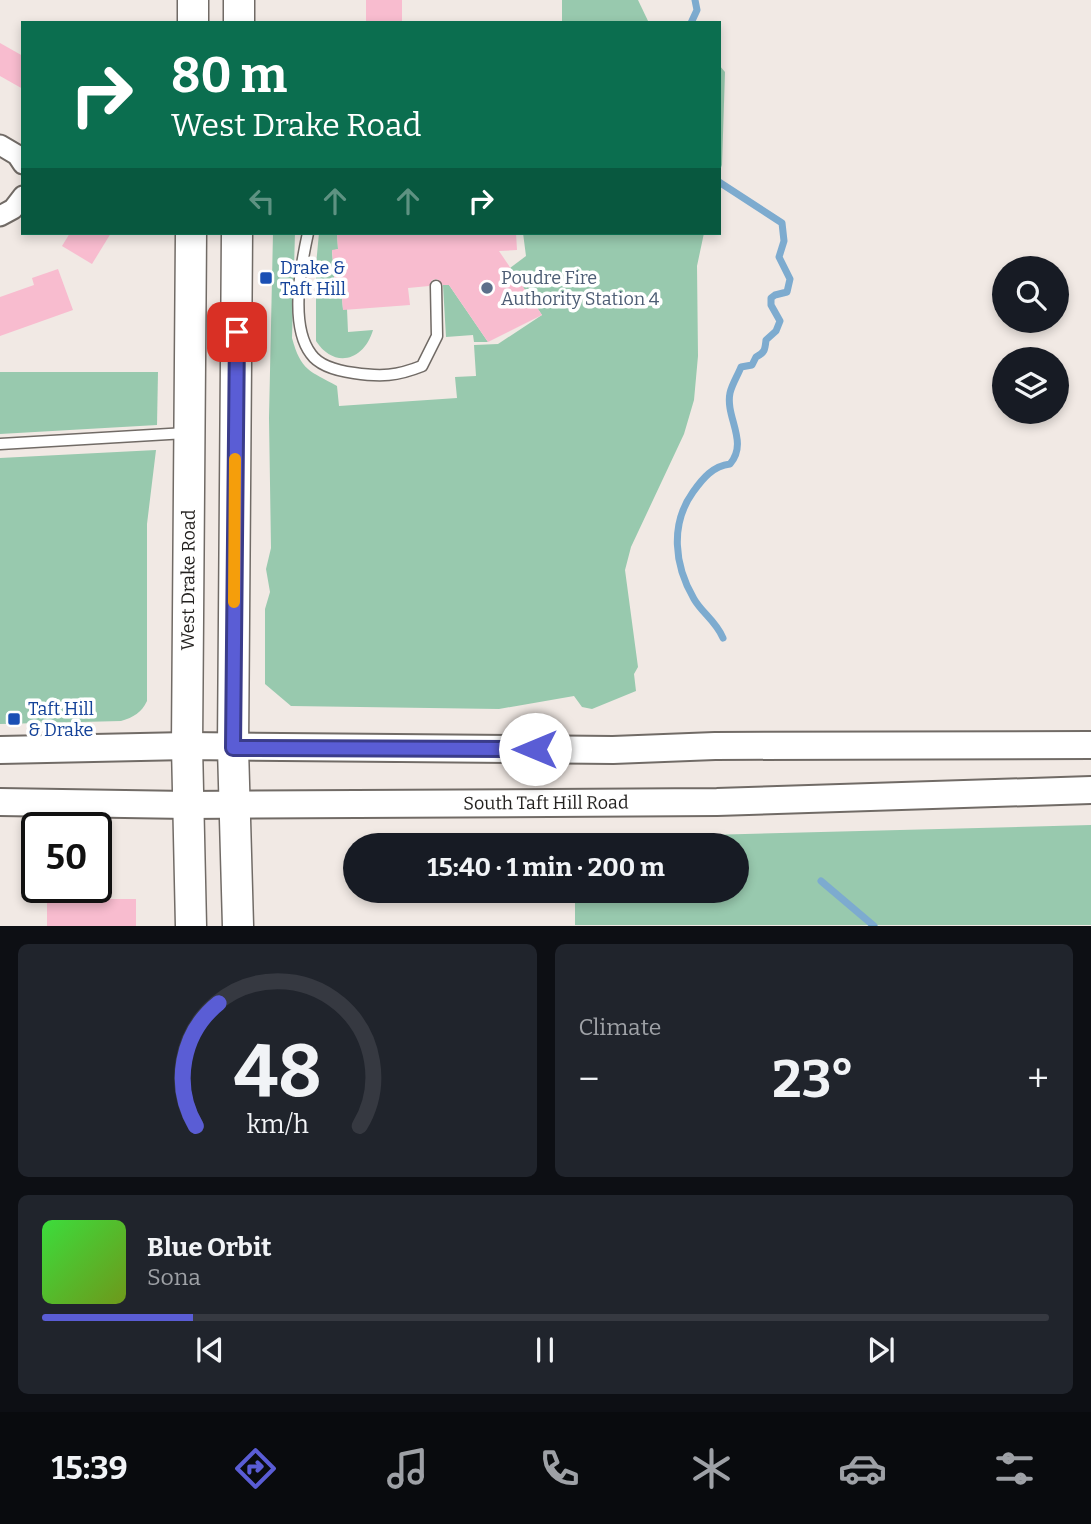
<!DOCTYPE html>
<html lang="en">
<head>
<meta charset="utf-8">
<style>
  :root { --surface:#171b24; --page:#20242c; --text:#f1f3f6; --muted:#9ea1a6; --line:#363941; --accent:#5a5dd5 }
  body { margin:0; font-family:Bitter,serif; background:var(--page); color:var(--text); height:100vh; display:flex; flex-direction:column; font-size:26px; white-space:nowrap }
  * { box-sizing:border-box; margin:0 }
  p { font-size:23px; color:var(--muted) }
  .icon { flex:none; width:38px; height:38px; fill:none; stroke:currentColor; stroke-width:2; stroke-linecap:round; stroke-linejoin:round }
  .map { position:relative; height:926px; overflow:hidden }
  .drawer { display:flex; flex-direction:column; gap:18px; padding:18px; background:#0d0f14; flex:1 }
  .drawer>* { flex:none }
  .hud { position:absolute; left:21px; top:21px; width:700px; height:214px; border-radius:0px; box-shadow:0 4px 10px #0003; background:#0b6e4f; color:#fff; overflow:hidden }
  .controls { position:absolute; left:992px; top:256px; display:grid; gap:14px }
  .controls a { display:grid; place-items:center; width:77px; height:77px; border-radius:50%; background:var(--surface); box-shadow:0 4px 10px #0003; font-size:35px }
  .speed { position:absolute; left:21px; top:812px; display:flex; gap:14px; font-size:35px; font-weight:700; text-align:center }
  .speed>* { display:grid; place-content:center; width:91px; height:91px; border-radius:50%; background:var(--surface); box-shadow:0 4px 10px #0003; line-height:1 }
  .speed .limit { border:4px solid #111; border-radius:10px; background:#fff; color:#111 }
  .pin { position:absolute; display:grid; place-items:center; width:60px; height:60px; color:#fff; margin:-30px; border-radius:14px; box-shadow:0 4px 10px #0006 }
  .me { position:absolute; width:77px; margin:-38px; rotate:270deg; stroke-linejoin:round; filter:drop-shadow(0 0 5px #0008) }
  .turn { display:flex; align-items:center; gap:24px; height:147px; padding:0 35px; font-size:32px }
  .turn .icon { width:91px; height:91px; stroke-width:2.5 }
  .turn b { display:block; font-size:49px; line-height:60px }
  .lanes { display:flex; align-items:center; height:66px; padding:0 35px; background:#0003; justify-content:center; gap:35px; direction:ltr }
  .lanes .off { opacity:.35 }
  .big { font-size:52px; font-weight:700; line-height:1.1 }
  .drawer .card { flex:1; display:flex; flex-direction:column; justify-content:center; gap:10px; min-width:0; padding:0 24px; border-radius:10px; background:var(--page) }
  .drawer .dial { align-items:center; gap:0 }
  .dial svg { height:182px; overflow:visible; fill:none; stroke:var(--line); stroke-width:7; stroke-linecap:round; text-anchor:middle }
  .dial text { fill:var(--text); stroke:none }
  .song { display:flex; align-items:center; gap:21px }
  .cover { width:84px; height:84px; border-radius:10px; background:linear-gradient(135deg,hsl(120 70% 55%),hsl(80 70% 35%)) }
  .played { height:7px; border-radius:4px; background:linear-gradient(90deg,var(--accent) 15%,var(--line) 15%) }
  .keys { display:flex; justify-content:space-around; direction:ltr }
  .heat { display:flex; justify-content:space-between; align-items:center; font-size:38px; direction:ltr }
  .drawer .tiles { flex:1; display:grid; gap:18px; grid-template-columns:1fr 1fr }
  .card:last-child { grid-column:span 2 }
  .trip { position:absolute; left:343px; top:833px; width:406px; height:70px; border-radius:35px; background:var(--surface); box-shadow:0 4px 10px #0003; font-weight:700; line-height:70px; text-align:center }
  .tab-bar { display:flex; height:112px; justify-content:space-around; align-items:center; background:#090b0e; color:var(--muted) }
  .tab-bar .icon { width:49px; height:49px }
  .tab-bar .on { color:var(--accent) }
  .tab-bar b { font-size:32px; color:var(--text) }
  .map>svg:first-child { display:block }
  .green { fill:#98c9ae }
  .lines { fill:none; stroke-linecap:round; stroke-linejoin:round }
  .stream { stroke:#7dabcf; stroke-width:7 }
  .building { fill:#f8bccf }
  .lane-casing { stroke:#716b66; stroke-width:13 }
  .street-casing { stroke:#716b66; stroke-width:23 }
  .secondary-casing { stroke:#716b66; stroke-width:30 }
  .primary-casing { stroke:#716b66; stroke-width:33 }
  .lane { stroke:#fff; stroke-width:10 }
  .street { stroke:#fff; stroke-width:19 }
  .secondary { stroke:#fff; stroke-width:26 }
  .primary { stroke:#fff; stroke-width:30 }
  .route-casing { stroke:#3a3c8a; stroke-width:18 }
  .route { stroke:#5a5dd5; stroke-width:12 }
  .slow { stroke:#f59e0b; stroke-width:12 }
  .transit-dot { fill:#1a4fb4; stroke:#fff; stroke-width:2.5 }
  .service-dot { fill:#5c6f8a; stroke:#fff; stroke-width:2.5 }
  .labels { text-anchor:middle; stroke-width:7; stroke-linejoin:round; paint-order:stroke }
  .transit-label { font-size:18px; fill:#164399; stroke:#fff; text-anchor:start }
  .service-label { font-size:18px; fill:#4e5e75; stroke:#fff; text-anchor:start }
  .street-label { font-size:18px; fill:#23211f; stroke:#fff }
</style>
</head>
<body>
<div class="map">
<svg width="1091" height="926" viewBox="0 0 1091 926">
  <rect width="100%" height="100%" fill="#f1e9e4"/>
  <g class="green">
    <path d="M 562,0 L 638,0 L 649,23 L 562,23 Z"/>
    <path d="M 719,65 L 725,72 L 722,165 L 719,173 Z"/>
    <path d="M 273,233 L 295,233 L 292,338 C 301,371 310,371 337,386 L 339,406 L 457,398 L 455,377 L 476,376 L 474,345 L 498,344 L 542,315 L 510,268 L 526,256 L 523,233 L 704,233 L 697,266 L 698,356 L 694,400 L 684,434 L 631,547 L 625,570 L 638,667 L 634,674 L 636,691 L 592,709 L 582,707 L 574,696 L 499,709 L 291,706 L 265,684 L 265,609 L 270,592 L 266,569 L 271,548 L 269,418 Z"/>
    <path d="M 319,233 L 337,233 L 338,249 L 332,251 L 335,287 L 341,287 L 343,309 L 347,309 L 348,332 L 373,330 C 364,361 334,369 316,341 L 316,265 Z"/>
    <path d="M 443,285 L 449,285 L 488,342 L 474,342 L 473,335 L 446,337 Z"/>
    <path d="M 0,372 L 158,372 L 157,425 L 0,434 Z"/>
    <path d="M 156,450 L 147,524 L 147,701 C 141,713 134,717 121,721 L 0,724 L 0,458 Z"/>
    <path d="M 1091,825 L 1091,925 L 575,925 L 575,891 L 737,891 L 737,845 L 573,845 L 573,833 L 630,837 Z"/>
  </g>
  <g class="lines">
    <g class="stream">
      <path d="M 691,23 L 697,10 L 695,0"/>
      <path d="M 719,182 L 782,223 L 784,241 L 779,257 L 790,279 L 787,292 L 775,295 L 771,298 L 771,305 L 780,321 L 776,331 L 766,340 C 765,349 765,353 756,357 L 752,365 L 741,367 C 738,375 732,384 730,393 C 725,417 749,442 730,464 C 713,466 703,478 693,492 C 670,524 674,565 694,599 C 702,613 716,621 723,638"/>
      <path d="M 821,881 L 874,926"/>
    </g>
  </g>
  <g class="building">
    <rect x="366" y="0" width="36" height="23"/>
    <path d="M 0,43 L 23,56 L 23,89 L 0,76 Z"/>
    <path d="M 70,233 L 111,233 L 92,264 L 62,246 Z"/>
    <path d="M 337,233 L 516,233 L 517,250 L 499,251 L 542,315 L 488,342 L 449,285 L 443,285 L 437,279 L 432,280 L 429,286 L 408,288 L 410,305 L 343,310 L 341,287 L 335,287 L 332,250 L 338,249 Z"/>
    <path d="M 58,269 L 73,310 L 0,336 L 0,297 L 34,285 L 32,278 Z"/>
    <path d="M 59,890 L 84,890 L 93,899 L 136,899 L 136,926 L 47,926 L 47,899 Z"/>
  </g>
  <g class="lines">
    <g class="lane-casing">
      <g id="lane">
        <path d="M 308,233 C 301,265 289,325 311,354 C 320,367 339,371 354,373 C 381,377 397,376 422,366 L 437,336 L 436,286"/>
        <path d="M 0,444 L 186,433"/>
      </g>
    </g>
    <g class="street-casing">
      <g id="street">
        <path d="M 0,145 L 17,155 L 23,164"/>
        <path d="M 0,216 L 13,209 L 23,196"/>
      </g>
    </g>
    <g class="secondary-casing">
      <g id="secondary">
        <path d="M 0,750 L 187,746 L 613,750 L 715,746 L 1091,745"/>
        <path id="s1" d="M 0,802 L 187,805 L 717,802 L 1091,790"/>
      </g>
    </g>
    <g class="primary-casing">
      <g id="primary">
        <path d="M 193,23 L 193,0"/>
        <path d="M 239,23 L 239,0"/>
        <path d="M 237,233 L 233,748 L 238,926"/>
        <path id="s2" d="M 191,926 L 187,746 L 191,233"/>
      </g>
    </g>
    <use href="#lane" class="lane"/>
    <use href="#street" class="street"/>
    <use href="#secondary" class="secondary"/>
    <use href="#primary" class="primary"/>
  </g>
  <g class="lines">
    <g class="route-casing">
      <path id="route" d="M 237,332 L 233,748 L 535,749"/>
    </g>
    <use href="#route" class="route"/>
    <path class="slow" d="M 234,602 L 235,459"/>
  </g>
  <g class="transit-dot">
    <rect x="259" y="271" width="14" height="14" rx="3.5"/>
    <rect x="7" y="712" width="14" height="14" rx="3.5"/>
  </g>
  <circle class="service-dot" cx="487" cy="288" r="7"/>
  <g class="labels">
    <g class="transit-label">
      <text x="280" y="274">Drake &amp;<tspan x="280" dy="21">Taft Hill</tspan></text>
      <text x="28" y="715">Taft Hill<tspan x="28" dy="21">&amp; Drake</tspan></text>
    </g>
    <g class="service-label">
      <text x="501" y="284">Poudre Fire<tspan x="501" dy="21">Authority Station 4</tspan></text>
    </g>
    <g class="street-label">
      <text dy="6" stroke="none"><textPath href="#s2" startOffset="346">West Drake Road</textPath></text>
      <text dy="6" stroke="none"><textPath href="#s1" startOffset="546">South Taft Hill Road</textPath></text>
    </g>
  </g>
</svg>
<div class="controls">
<a><svg class="icon" aria-label="search" viewBox="0 0 24 24"><circle cx="10" cy="10" r="6"/><path d="M15 15l6 6"/></svg></a>
<a><svg class="icon" aria-label="layers" viewBox="0 0 24 24"><path d="M12 4l9 5-9 5-9-5zM3 14l9 5 9-5"/></svg></a>
</div>
<div class="speed"><div class="limit">50</div></div>
<div class="pin" style="left:237px;top:332px;background:#d93025"><svg class="icon" aria-label="arrive" viewBox="0 0 24 24"><path d="M6 21V4h12l-3 4 3 4H6"/></svg></div>
<svg class="me" style="left:535px;top:749px" viewBox="-20 -20 40 40"><circle r="19" fill="#fff"/><path d="M0-13L10 11 0 6-10 11z" fill="#5a5dd5"/></svg>
<div class="trip">15:40 · 1 min · 200 m</div>
<div class="hud">
<div class="turn"><svg class="icon" aria-label="right" viewBox="0 0 24 24"><path d="M7 20v-9h11M14 6l5 5-5 5"/></svg><div><b>80 m</b>West Drake Road</div></div>
<div class="lanes"><svg class="icon off" aria-label="left" viewBox="0 0 24 24"><path d="M17 20v-9H6M10 6l-5 5 5 5"/></svg><svg class="icon off" aria-label="ahead" viewBox="0 0 24 24"><path d="M12 20V5M6 11l6-6 6 6"/></svg><svg class="icon off" aria-label="ahead" viewBox="0 0 24 24"><path d="M12 20V5M6 11l6-6 6 6"/></svg><svg class="icon" aria-label="right" viewBox="0 0 24 24"><path d="M7 20v-9h11M14 6l5 5-5 5"/></svg></div>
</div>
</div>
<section class="drawer">
<div class="tiles">
<div class="card dial"><svg viewBox="0 0 100 80">
<path d="M14 69A42 42 0 1 1 86 69"/>
<path d="M14 69A42 42 0 0 1 24 15" stroke="#5a5dd5"/>
<text x="50" y="56" font-size="32" font-weight="700">48</text>
<text x="50" y="72" font-size="11">km/h</text>
</svg></div>
<div class="card"><p>Climate</p>
<div class="heat"><a>−</a><b class="big">23°</b><a>+</a></div>
</div>
<div class="card">
<div class="song"><i class="cover"></i><div><b>Blue Orbit</b><p>Sona</p></div></div>
<div class="played"></div>
<div class="keys"><svg class="icon" aria-label="previous" viewBox="0 0 24 24"><path d="M18 5L8 12l10 7zM5 5v14"/></svg><svg class="icon" aria-label="pause" viewBox="0 0 24 24"><path d="M8 5v14M16 5v14"/></svg><svg class="icon" aria-label="next" viewBox="0 0 24 24"><path d="M6 5l10 7-10 7zM19 5v14"/></svg></div>
</div>
</div>
</section>
<nav class="tab-bar">
<b>15:39</b>
<svg class="icon on" aria-label="directions" viewBox="0 0 24 24"><path d="M12 3l9 9-9 9-9-9zM9 14v-3h6M13 9l2 2-2 2"/></svg>
<svg class="icon" aria-label="music" viewBox="0 0 24 24"><path d="M9 18V5l10-2v13"/><circle cx="6" cy="18" r="3"/><circle cx="16" cy="16" r="3"/></svg>
<svg class="icon" aria-label="phone" viewBox="0 0 24 24"><path d="M5 4h4l2 5-3 2q2 4 5 5l2-3 5 2v4C11 20 4 13 5 4z"/></svg>
<svg class="icon" aria-label="climate" viewBox="0 0 24 24"><path d="M12 3v18M4 7l16 10M4 17L20 7"/></svg>
<svg class="icon" aria-label="car" viewBox="0 0 24 24"><path d="M5 17H2v-5l4-1 3-4h7l3 4 3 1v5h-3M9 17h6M6 11h13"/><circle cx="7" cy="17" r="2"/><circle cx="17" cy="17" r="2"/></svg>
<svg class="icon" aria-label="filters" viewBox="0 0 24 24"><path d="M4 7h16M4 17h16"/><circle cx="9" cy="7" r="2"/><circle cx="15" cy="17" r="2"/></svg>
</nav>
</body>
</html>
